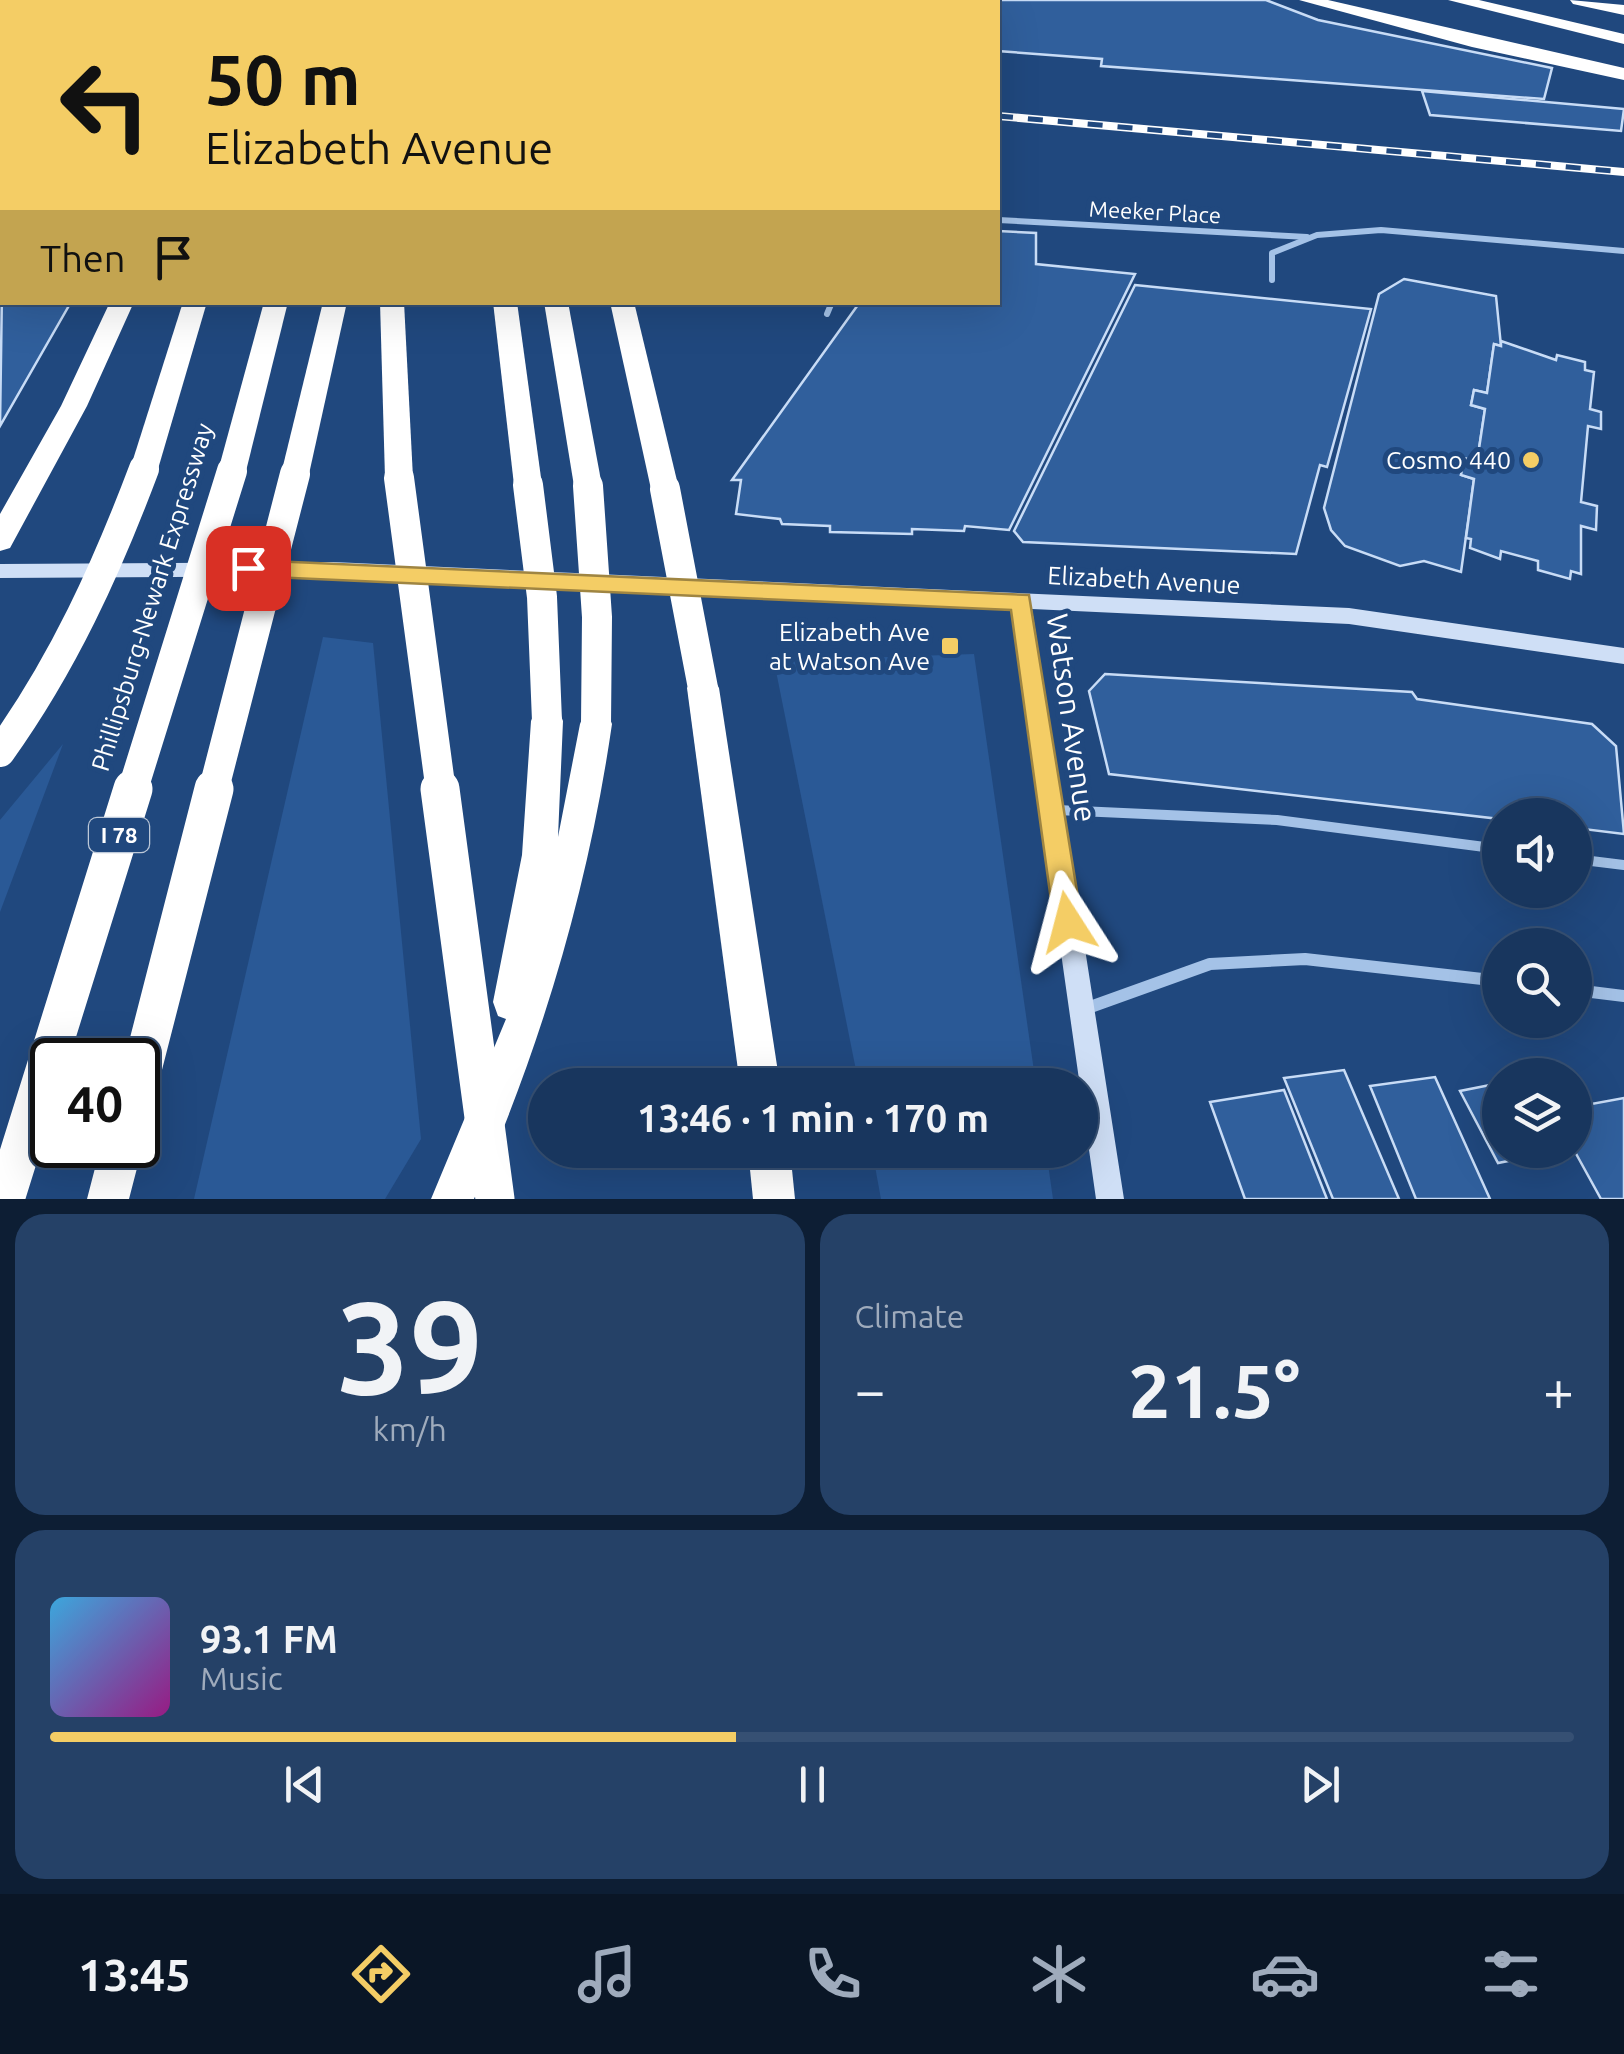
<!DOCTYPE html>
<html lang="en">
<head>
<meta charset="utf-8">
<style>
  :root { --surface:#18365e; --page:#254167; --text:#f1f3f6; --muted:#9fabbc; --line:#365073; --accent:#f4cd65 }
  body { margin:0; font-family:Ubuntu,sans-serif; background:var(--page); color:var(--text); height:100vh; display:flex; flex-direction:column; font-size:38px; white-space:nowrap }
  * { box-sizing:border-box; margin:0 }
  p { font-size:32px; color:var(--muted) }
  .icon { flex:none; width:55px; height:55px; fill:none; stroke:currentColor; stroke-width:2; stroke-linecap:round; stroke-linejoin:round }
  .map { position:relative; height:1199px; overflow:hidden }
  .drawer { display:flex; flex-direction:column; gap:15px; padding:15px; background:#0d1e34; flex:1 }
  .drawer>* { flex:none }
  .banner { position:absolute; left:0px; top:0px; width:1000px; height:305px; box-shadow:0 10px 40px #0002,0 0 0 2px var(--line); background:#f4cd65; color:#111; overflow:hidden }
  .buttons { position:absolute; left:1482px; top:798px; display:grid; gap:20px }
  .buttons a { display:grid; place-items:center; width:110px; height:110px; border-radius:50%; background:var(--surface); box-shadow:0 10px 40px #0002,0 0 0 2px var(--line); font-size:50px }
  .speed { position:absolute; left:30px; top:1038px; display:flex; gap:20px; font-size:50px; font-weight:700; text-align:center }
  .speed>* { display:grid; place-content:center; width:130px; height:130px; border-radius:50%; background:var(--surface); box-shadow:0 10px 40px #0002,0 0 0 2px var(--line); line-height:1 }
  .speed .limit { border:5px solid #111; border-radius:15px; background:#fff; color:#111 }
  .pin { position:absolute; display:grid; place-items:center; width:85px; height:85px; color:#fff; margin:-42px; border-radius:20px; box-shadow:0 5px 15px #0006 }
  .me { position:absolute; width:110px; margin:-55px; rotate:351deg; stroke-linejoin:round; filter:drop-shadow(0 0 8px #0008) }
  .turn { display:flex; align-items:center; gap:35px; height:210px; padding:0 40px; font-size:45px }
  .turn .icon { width:130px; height:130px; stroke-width:2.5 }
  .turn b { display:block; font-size:70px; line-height:85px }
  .then { display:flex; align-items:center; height:95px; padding:0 40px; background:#0003; gap:20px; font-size:38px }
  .big { font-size:75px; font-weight:700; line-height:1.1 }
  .drawer .card { flex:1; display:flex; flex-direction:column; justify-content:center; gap:15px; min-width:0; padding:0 35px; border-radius:30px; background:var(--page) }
  .drawer .dial { align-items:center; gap:0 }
  .dial b { font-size:130px; line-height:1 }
  .song { display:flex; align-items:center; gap:30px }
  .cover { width:120px; height:120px; border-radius:15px; background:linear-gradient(135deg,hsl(200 70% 55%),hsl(310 70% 35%)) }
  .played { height:10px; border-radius:5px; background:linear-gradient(90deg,var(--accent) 45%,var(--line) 45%) }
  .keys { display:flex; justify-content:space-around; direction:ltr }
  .heat { display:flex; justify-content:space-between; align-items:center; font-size:55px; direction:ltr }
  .drawer .tiles { flex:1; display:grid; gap:15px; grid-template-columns:1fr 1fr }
  .card:last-child { grid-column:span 2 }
  .trip { position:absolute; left:528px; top:1068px; width:570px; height:100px; border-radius:50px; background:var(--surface); box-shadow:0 10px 40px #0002,0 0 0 2px var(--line); font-weight:700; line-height:100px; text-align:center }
  .tab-bar { display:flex; height:160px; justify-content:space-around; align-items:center; background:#0a1626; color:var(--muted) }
  .tab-bar .icon { width:70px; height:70px }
  .tab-bar .current { color:var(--accent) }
  .tab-bar b { font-size:45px; color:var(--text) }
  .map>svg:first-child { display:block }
  .green { fill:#2a5996 }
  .building { fill:#305f9c; stroke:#c8dcf6; stroke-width:2.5 }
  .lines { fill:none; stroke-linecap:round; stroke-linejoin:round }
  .lane-far1 { stroke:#a4c2e7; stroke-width:6 }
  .lane { stroke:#a4c2e7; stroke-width:10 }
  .street { stroke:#a4c2e7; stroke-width:12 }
  .secondary { fill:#cfdff6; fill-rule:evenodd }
  .highway { fill:#fff; fill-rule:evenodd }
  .rail-casing { stroke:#fff; stroke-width:8 }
  .rail { stroke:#20487e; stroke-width:5; stroke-dasharray:15; stroke-linecap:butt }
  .highway-bridge-far1 { stroke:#fff; stroke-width:30 }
  .highway-bridge { stroke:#fff; stroke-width:39 }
  .route { fill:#f4cd65; stroke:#9f8542; stroke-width:2.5 }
  .poi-dot { fill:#f4cd65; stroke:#20487e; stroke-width:4 }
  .labels { text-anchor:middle; stroke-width:10; stroke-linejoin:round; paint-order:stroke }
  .far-street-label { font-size:22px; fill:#fff; stroke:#20487e }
  .shield { fill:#20487e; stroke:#bcc8d8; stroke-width:2.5 }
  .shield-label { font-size:22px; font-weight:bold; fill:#fff }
  .poi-label { font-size:25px; fill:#fff; stroke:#20487e; text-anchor:end }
  .street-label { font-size:25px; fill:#fff; stroke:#20487e }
  .near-street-label { font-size:30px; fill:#fff; stroke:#20487e }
</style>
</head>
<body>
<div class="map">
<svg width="1624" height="1199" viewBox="0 0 1624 1199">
  <rect width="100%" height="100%" fill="#20487e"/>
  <g class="green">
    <path d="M 323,637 L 373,643 L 421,1139 L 385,1199 L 194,1199 Z"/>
    <path d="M 974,654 L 1036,1085 L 859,1085 L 774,661 Z"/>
    <path d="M 63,744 L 0,912 L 0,820 Z"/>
    <path d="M 872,1150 L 1046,1150 L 1053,1199 L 881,1199 Z"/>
  </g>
  <g class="building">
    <path d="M 986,0 L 1266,0 L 1318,20 L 1552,68 L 1544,99 L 1101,66 L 1102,59 L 998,51 L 998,2 Z"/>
    <path d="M 1422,91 L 1624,109 L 1621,131 L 1430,115 Z"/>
    <path d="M 998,231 L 1036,233 L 1036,264 L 1135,274 L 1009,530 L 965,526 L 964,531 L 912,529 L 912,534 L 830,532 L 830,526 L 782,524 L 780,519 L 736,514 L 741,480 L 732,480 L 860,302 L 998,302 Z"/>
    <path d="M 1404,279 L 1496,296 L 1501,346 L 1494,344 L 1487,393 L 1474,390 L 1471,405 L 1485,409 L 1477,462 L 1464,458 L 1461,475 L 1474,479 L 1461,572 L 1424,561 L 1400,566 L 1345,546 L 1331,530 L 1324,508 L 1379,294 Z"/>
    <path d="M 1135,285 L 1371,309 L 1327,467 L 1320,465 L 1296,554 L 1023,542 L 1014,531 Z"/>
    <path d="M 2,289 L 2,302 L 71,302 L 0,426 Z"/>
    <path d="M 1501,341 L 1556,360 L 1557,355 L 1585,362 L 1585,370 L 1594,372 L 1590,409 L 1601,412 L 1601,429 L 1588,426 L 1581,502 L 1597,506 L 1596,530 L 1581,526 L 1581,574 L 1571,571 L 1570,579 L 1538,570 L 1538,561 L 1501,551 L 1500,559 L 1470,548 L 1471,539 L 1466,538 L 1474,479 L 1461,475 L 1464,458 L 1477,462 L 1485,409 L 1471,405 L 1474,390 L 1487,393 L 1494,344 L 1501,346 Z"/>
    <path d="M 1105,674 L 1412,692 L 1417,699 L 1592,724 L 1616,746 L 1624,834 L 1575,828 L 1575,815 L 1500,815 L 1500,819 L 1109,774 L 1089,691 Z"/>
    <path d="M 1344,1070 L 1399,1199 L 1333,1199 L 1284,1078 Z"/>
    <path d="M 1435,1077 L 1490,1199 L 1416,1199 L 1370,1086 Z"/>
    <path d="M 1500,1083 L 1500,1150 L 1558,1151 L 1498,1163 L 1460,1091 Z"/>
    <path d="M 1284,1090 L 1327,1199 L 1245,1199 L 1210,1102 Z"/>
    <path d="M 1624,1098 L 1624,1199 L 1601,1199 L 1574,1150 L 1575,1107 Z"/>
  </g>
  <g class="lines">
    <g class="lane-far1">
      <path d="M 998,220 L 1307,237"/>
      <path d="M 1272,280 L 1272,253 L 1317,235 L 1381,230 L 1624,251"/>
      <path d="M 827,314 L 832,302"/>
    </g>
    <g class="lane">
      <path d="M 1057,810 L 1277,820 L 1500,849"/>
      <path d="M 1575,859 L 1624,865"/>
    </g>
    <g class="street">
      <path d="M 1575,990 L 1624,996"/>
      <path d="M 1082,1010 L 1210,964 L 1305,959 L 1500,981"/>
    </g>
    <path class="secondary" d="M 333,562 L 1349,608 L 1624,648 L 1624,664 L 1349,624 L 1032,609 L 1124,1199 L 1096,1199 L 1012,608 L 333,576 L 0,578 L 0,564 Z"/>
    <g class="highway">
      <path d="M 326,0 L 344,0 L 344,2 L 327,2 Z"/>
      <path d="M 379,0 L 397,0 L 397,2 L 380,2 Z"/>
      <path d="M 443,0 L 461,0 L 461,2 L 444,2 Z"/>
      <path d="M 478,0 L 496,0 L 497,2 L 480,2 Z"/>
      <path d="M 520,0 L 538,0 L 539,2 L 522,2 Z"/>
      <path d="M 1299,0 L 1328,0 L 1624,68 L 1624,80 L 1472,47 Z"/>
      <path d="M 1448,0 L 1479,0 L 1624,34 L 1624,44 Z"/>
      <path d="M 1570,0 L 1624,5 L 1624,15 L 1573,4 Z"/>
      <path d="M 110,302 L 134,302 L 87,406 L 10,548 L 0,551 L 0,514 L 61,406 Z"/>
      <path d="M 183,302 L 207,302 L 158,469 L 144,479 L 130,469 Z"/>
      <path d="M 264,302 L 288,302 L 246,471 L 232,481 L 218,471 Z"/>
      <path d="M 323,302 L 347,302 L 309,474 L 295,484 L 281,474 Z"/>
      <path d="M 380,302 L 404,302 L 413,478 L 399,488 L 385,478 Z"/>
      <path d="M 493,302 L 517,302 L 542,485 L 528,495 L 514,485 Z"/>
      <path d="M 544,302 L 568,302 L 602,486 L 588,496 L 574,486 Z"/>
      <path d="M 610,302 L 634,302 L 679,489 L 675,496 L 665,499 L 651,489 Z"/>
      <path d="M 703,675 L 714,679 L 719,688 L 780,1085 L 740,1085 L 687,688 L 692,679 Z"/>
      <path d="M 547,707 L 559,711 L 563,721 L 558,837 L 580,724 L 584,714 L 596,710 L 608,714 L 612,724 C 588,890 541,1046 474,1199 L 431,1199 L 506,1019 L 498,1016 L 493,1002 L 522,855 L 531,721 L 535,711 Z"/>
      <path d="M 138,1132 L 143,1145 L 129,1199 L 87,1199 L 101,1145 L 138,1145 Z"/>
      <path d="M 748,1150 L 790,1150 L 795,1199 L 753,1199 Z"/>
    </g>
    <g class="rail-casing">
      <path id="rail" d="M 998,116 L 1624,172"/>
    </g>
    <use href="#rail" class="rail"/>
    <g class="highway-bridge-far1">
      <path d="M 399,478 L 441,792"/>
      <path d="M 528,485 L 542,597 L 547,721"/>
      <path d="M 588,486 L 597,617 L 596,724"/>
      <path d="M 665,489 L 703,688"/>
      <path d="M 0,752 C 63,664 106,570 144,469"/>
      <path d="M 132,792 L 232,471"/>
      <path d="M 213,792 L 295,474"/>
    </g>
    <g class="highway-bridge">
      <path d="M 440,789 L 495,1199"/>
      <path d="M 138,1085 L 214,789"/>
      <path d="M 5,1199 L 133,789"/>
    </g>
  </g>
  <path class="route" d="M 248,560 L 1029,595 L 1082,922 L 1078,932 L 1068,936 L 1058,932 L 1054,922 L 1011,610 L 248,576 L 237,568 Z"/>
  <g class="poi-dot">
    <circle cx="1531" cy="460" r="10"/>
    <rect x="940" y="636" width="20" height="20" rx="5"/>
  </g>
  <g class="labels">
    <g class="far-street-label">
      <text transform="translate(1155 212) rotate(3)" y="8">Meeker Place</text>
    </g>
    <rect class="shield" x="89" y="818" width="60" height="34" rx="8"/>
    <g class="shield-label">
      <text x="119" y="843">I 78</text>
    </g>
    <g class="poi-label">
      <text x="1511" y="469">Cosmo 440</text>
      <text x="930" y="641">Elizabeth Ave<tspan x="930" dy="29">at Watson Ave</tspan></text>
    </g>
    <g class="street-label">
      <text transform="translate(1144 580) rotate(3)" y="9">Elizabeth Avenue</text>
      <text transform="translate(152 597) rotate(-73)" y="9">Phillipsburg-Newark Expressway</text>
    </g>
    <g class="near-street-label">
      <text transform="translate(1071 718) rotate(82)" y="10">Watson Avenue</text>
    </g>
  </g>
</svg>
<div class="buttons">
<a><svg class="icon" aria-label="sound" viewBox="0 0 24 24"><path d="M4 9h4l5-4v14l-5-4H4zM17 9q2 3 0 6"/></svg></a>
<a><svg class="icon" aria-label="search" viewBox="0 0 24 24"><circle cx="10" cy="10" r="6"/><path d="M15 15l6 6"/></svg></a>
<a><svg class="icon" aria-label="layers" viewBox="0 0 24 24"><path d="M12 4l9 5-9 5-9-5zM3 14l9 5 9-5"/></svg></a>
</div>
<div class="speed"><div class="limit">40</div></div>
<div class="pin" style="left:248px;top:568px;background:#d93025"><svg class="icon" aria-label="arrive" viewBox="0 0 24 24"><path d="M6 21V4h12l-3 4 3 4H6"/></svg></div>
<svg class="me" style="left:1068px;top:922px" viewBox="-20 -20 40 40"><path d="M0-17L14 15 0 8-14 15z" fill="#f4cd65" stroke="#fff" stroke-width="4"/></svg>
<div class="trip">13:46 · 1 min · 170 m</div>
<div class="banner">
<div class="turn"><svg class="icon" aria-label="left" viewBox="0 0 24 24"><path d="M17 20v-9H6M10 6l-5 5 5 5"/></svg><div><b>50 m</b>Elizabeth Avenue</div></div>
<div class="then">Then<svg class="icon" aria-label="arrive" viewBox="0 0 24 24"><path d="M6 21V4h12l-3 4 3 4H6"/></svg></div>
</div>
</div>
<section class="drawer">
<div class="tiles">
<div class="card dial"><b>39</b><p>km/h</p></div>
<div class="card"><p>Climate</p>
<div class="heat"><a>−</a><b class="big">21.5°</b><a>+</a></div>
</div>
<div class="card">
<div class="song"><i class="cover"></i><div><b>93.1 FM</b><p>Music</p></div></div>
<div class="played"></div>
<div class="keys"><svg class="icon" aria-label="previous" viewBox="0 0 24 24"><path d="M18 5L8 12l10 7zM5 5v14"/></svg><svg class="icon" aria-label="pause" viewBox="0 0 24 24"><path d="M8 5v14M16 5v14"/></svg><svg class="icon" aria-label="next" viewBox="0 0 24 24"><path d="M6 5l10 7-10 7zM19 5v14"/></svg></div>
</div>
</div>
</section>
<nav class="tab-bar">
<b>13:45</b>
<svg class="icon current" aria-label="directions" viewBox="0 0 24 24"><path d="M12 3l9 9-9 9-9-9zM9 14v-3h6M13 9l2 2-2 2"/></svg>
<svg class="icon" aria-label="music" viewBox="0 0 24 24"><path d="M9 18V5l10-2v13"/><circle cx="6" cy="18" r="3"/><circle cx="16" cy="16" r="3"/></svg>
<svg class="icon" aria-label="phone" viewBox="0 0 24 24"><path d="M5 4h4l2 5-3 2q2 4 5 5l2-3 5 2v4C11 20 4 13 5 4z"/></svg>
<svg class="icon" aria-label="climate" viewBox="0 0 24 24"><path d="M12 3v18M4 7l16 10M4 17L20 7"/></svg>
<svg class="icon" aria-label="car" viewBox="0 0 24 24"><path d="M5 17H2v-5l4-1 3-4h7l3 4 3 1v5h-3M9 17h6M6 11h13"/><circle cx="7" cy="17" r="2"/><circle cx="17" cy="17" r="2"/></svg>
<svg class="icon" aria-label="filters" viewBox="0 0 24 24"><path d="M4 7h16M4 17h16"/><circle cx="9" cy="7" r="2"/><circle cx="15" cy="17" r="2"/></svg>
</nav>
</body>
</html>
